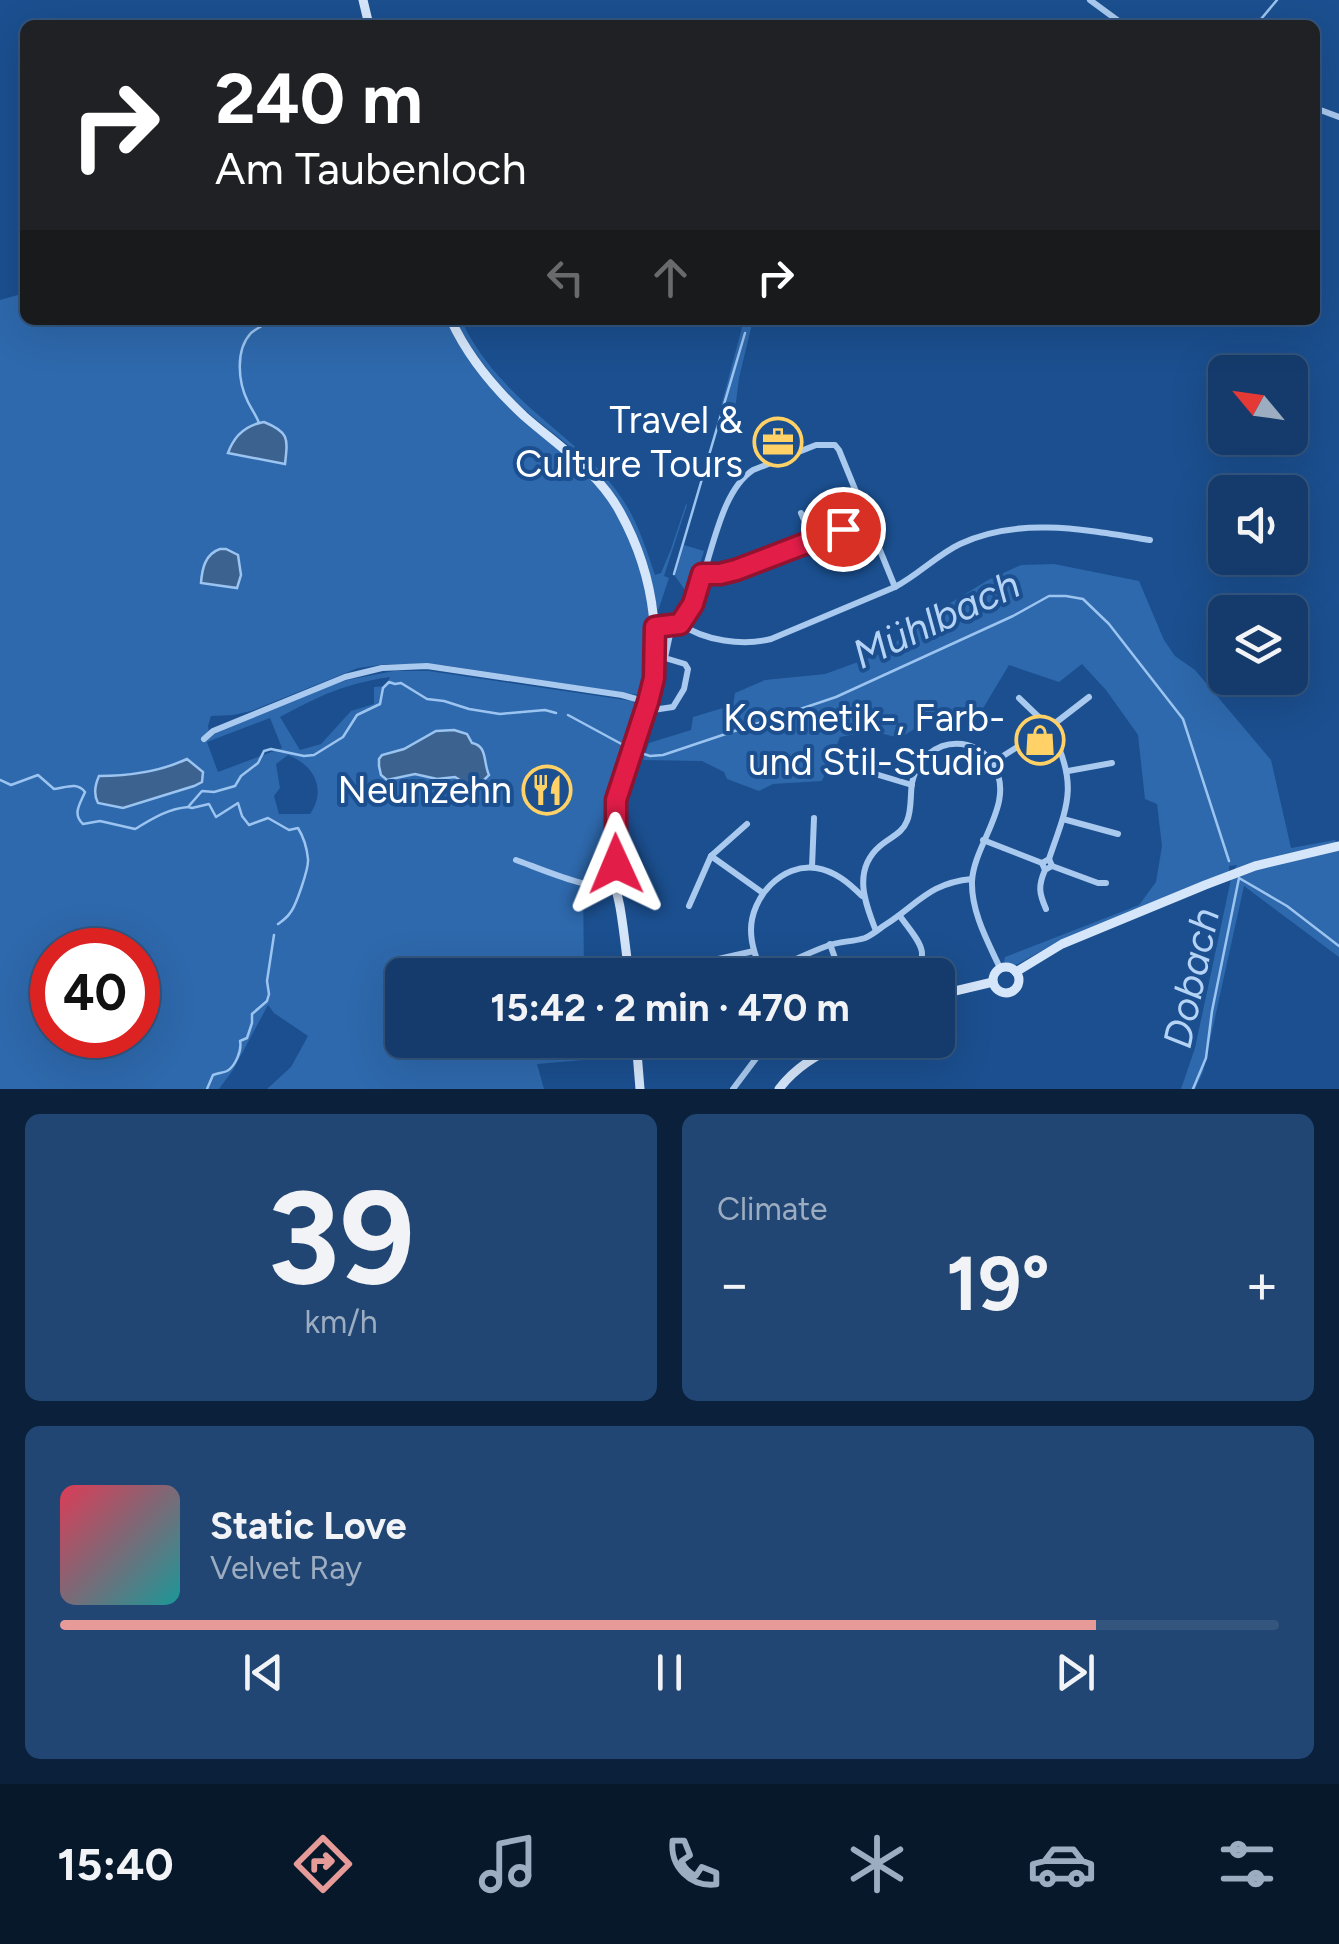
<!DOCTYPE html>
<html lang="en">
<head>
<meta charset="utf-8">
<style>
  :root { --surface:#143b6b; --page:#214673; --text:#f1f3f6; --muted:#9dadc1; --line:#33557e; --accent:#e69b98 }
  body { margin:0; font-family:Figtree,sans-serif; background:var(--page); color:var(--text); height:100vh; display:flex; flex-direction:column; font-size:38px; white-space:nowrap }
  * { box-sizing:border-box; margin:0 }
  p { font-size:32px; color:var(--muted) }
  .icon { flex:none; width:55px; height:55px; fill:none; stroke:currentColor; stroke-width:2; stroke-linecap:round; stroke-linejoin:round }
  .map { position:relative; height:1089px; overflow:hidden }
  .side { display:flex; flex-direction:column; gap:25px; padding:25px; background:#0b203b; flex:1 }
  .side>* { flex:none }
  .guide { position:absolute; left:20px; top:20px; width:1300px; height:305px; border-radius:15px; box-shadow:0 10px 40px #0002,0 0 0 2px var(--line); background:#202124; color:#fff; overflow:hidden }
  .needle { width:65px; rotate:299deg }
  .fabs { position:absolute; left:1208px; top:355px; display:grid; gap:20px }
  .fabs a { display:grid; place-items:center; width:100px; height:100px; border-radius:15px; background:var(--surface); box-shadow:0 10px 40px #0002,0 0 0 2px var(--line); font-size:50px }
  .speed { position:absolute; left:30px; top:928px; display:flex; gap:20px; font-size:50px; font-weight:700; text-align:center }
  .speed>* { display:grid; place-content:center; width:130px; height:130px; border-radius:50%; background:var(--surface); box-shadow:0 10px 40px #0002,0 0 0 2px var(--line); line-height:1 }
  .speed .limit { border:15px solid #d22; background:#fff; color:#111 }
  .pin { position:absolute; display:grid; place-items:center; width:85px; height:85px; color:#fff; margin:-42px; border:5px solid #fff; border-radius:50%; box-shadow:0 2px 10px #0007 }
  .me { position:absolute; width:110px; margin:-55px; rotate:359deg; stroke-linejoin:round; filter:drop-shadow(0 0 8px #0008) }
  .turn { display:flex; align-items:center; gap:35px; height:210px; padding:0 30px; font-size:45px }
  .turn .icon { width:130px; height:130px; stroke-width:2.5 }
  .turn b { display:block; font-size:70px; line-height:85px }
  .lanes { display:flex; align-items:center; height:95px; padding:0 30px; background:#0003; justify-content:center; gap:50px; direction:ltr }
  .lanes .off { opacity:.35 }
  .big { font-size:75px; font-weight:700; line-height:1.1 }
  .side .tile { flex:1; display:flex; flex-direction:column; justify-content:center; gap:15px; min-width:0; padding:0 35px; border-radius:15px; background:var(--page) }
  .side .dial { align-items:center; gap:0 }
  .dial b { font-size:130px; line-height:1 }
  .song { display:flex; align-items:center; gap:30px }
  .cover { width:120px; height:120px; border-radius:15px; background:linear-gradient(135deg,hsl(350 70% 55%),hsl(180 70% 35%)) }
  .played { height:10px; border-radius:5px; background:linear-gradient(90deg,var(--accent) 85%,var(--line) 85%) }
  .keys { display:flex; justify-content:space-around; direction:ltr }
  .heat { display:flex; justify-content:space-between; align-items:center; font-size:55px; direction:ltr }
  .side .tiles { flex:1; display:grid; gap:25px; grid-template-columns:1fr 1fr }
  .tile:last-child { grid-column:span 2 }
  .trip { position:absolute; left:385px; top:958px; width:570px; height:100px; border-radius:15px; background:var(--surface); box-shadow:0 10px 40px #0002,0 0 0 2px var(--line); font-weight:700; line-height:100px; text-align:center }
  .tabs { display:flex; height:160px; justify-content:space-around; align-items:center; background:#08182b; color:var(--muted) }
  .tabs .icon { width:70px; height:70px }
  .tabs .on { color:var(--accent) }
  .tabs b { font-size:45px; color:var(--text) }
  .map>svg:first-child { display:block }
  .green { fill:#2e69ad; fill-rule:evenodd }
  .water { fill:#3c6290; stroke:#9cc4f0; stroke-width:2.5 }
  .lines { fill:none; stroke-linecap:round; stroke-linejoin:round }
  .stream { stroke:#9cc4f0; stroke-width:2.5 }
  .street { stroke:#a9c9ee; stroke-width:6 }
  .secondary { stroke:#d6e6fa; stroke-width:9 }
  .route-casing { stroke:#92132f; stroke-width:25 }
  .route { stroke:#e11d48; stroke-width:18 }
  .labels { text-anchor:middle; stroke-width:8; stroke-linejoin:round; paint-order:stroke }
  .poi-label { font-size:38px; fill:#fff; stroke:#1b4f8f; text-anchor:end }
  .water-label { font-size:40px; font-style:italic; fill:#b5d3f5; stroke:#1b4f8f }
</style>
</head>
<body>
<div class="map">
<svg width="1339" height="1089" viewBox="0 0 1339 1089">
  <rect width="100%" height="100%" fill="#1b4f8f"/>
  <g class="green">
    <path d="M 25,293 L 25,320 L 446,320 C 452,331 458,343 465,353 C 480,373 502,390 520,407 C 546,434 577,459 600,489 C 644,548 660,621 645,692 L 639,695 L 442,665 L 387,664 L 358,668 L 251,711 L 233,715 L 211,716 L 208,726 L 209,733 L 342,681 L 394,671 L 429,671 L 632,701 L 639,706 L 639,712 C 623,761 596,818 606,870 L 591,874 L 591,880 L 583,878 L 584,975 L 402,975 L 402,1040 L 583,1040 L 583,1060 L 537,1064 L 544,1089 L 267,1089 L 291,1067 L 308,1036 L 274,1013 L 268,1005 L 233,1070 L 219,1089 L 0,1089 L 0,300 ZM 239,434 L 287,441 L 285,463 L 228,452 L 232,442 ZM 390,677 L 386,686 L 374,687 L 374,704 L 351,711 L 321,744 L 300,750 L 280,717 C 321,695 344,684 390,677 ZM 270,718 L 282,748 L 218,772 L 207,742 ZM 454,730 L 463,732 L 472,743 L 478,744 C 484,754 484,763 489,775 L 478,786 L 468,785 L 455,777 L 437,779 L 415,774 L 387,780 L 379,766 L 388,752 L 404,749 L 436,731 ZM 288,755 C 314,765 327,789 310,814 L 279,814 L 274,796 L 280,788 L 276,764 ZM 187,759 L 202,782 L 123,808 L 100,776 C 131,775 158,771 187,759 ZM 52,950 L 138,950 L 138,1035 L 52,1035 Z"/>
    <path d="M 455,320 L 461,320 C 472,343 487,364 505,383 C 542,424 590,451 621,497 C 637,520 646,548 655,575 L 661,573 L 671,549 L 686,504 L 687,505 L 664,576 L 669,578 L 658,611 C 646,554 626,503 585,461 C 567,442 545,428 526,411 C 497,384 474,355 455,320 Z"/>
    <path d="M 744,320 L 753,320 L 739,378 L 734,418 L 719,414 Z"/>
    <path d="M 684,545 L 704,551 L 691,592 L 687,593 L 675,576 Z"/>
    <path d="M 1054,564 L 1139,581 L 1164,640 L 1175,656 L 1195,670 L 1271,760 L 1291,848 L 1335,840 L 1337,844 L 1257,861 L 1234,870 L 1237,865 L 1229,866 L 1229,872 L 1061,940 L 1014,966 L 1004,962 L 1005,957 L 1139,905 L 1156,882 L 1162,846 L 1157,804 L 1145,799 L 1138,735 L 1106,690 L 1082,664 L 1059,682 L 1009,665 L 982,710 L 933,717 L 900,738 L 871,731 L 840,737 L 822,781 L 773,784 L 759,791 L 727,779 L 724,772 L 702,761 L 643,760 L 649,743 L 691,730 L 693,717 L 733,705 L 735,693 L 765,680 L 825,674 L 880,654 L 934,613 L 988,580 L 1021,565 Z"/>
    <path d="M 1339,849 L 1339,957 L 1244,886 L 1203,1072 L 1195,1089 L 1181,1089 L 1195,1048 L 1231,879 L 1241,874 Z"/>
  </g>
  <g class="water">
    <path d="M 264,422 C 289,432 288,438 285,464 L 228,453 C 234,436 246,425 264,422 Z"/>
    <path d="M 220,549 L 226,549 L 238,555 L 241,575 L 237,588 L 201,583 C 202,569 205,554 220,549 Z"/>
    <path d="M 454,730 L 467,734 L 472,743 C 488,746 483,763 489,775 L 478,786 L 468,785 L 455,777 L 437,779 L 415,774 L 387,780 L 381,775 L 379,766 L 379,759 L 382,755 L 404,749 L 436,731 Z"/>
    <path d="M 187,759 L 203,772 L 202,782 L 194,786 L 123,808 L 98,803 C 93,794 95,785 99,776 C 131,776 159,772 187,759 Z"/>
  </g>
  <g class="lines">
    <g class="stream">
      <path d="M 1256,25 L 1277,0"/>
      <path d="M 747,325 L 749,320"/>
      <path d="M 259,423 C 256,415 252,410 248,402 C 238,382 235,350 251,333 C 257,328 265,325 270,320"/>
      <path d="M 674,574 L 745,333"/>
      <path d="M 568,715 L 627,747"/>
      <path d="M 638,752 L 650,756 L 663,755 L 836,697 L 1013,616 L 1049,596 L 1066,596 L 1083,599 L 1109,624 L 1183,719 L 1229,861"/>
      <path d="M 0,780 L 11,785 L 38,775 L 54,789 C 65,788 77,781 85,792 C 80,804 72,814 83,824 L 100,821 L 135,829 C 152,819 167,809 188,807 L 202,791 L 214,792 L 235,786 L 241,776 L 258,763 L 264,751 L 271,749 L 304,756 L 314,755 L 343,737 L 357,715 L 380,704 L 383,688 L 389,682 L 395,684 L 401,683 L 427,699 L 444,701 L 469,709 L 500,714 L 545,710 L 556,713"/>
      <path d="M 188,807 L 192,808 L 209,804 L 216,817 L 238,803 L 242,816 L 249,825 L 268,818 L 289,830 L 298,828 C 303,836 307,849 308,859 C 309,868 296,906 290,913 C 287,918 282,921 278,924"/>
      <path d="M 207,1089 L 213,1075 C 218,1073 223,1073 227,1071 C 236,1066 242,1049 240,1041 L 247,1038 L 252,1023 L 252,1014 L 267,1001 L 269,994 L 267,981 L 274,935"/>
      <path d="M 1193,1089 L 1206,1058 L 1212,1011 L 1239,878 L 1287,906 L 1339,946"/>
    </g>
    <g class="street">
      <path d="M 1090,0 L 1124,25"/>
      <path d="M 1315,108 L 1339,117"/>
      <path d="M 801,513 L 813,540"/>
      <path d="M 703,574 L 720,575 L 736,570 L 867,520"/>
      <path d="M 681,623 C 711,586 712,497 753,470 L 816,445 L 835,445 L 839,450 L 895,587"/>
      <path d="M 655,627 L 681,624 C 704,641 743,646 771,639 L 895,587 C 918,575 937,555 960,544 C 1019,516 1088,530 1150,540"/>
      <path d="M 1019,698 L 1045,723"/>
      <path d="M 646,711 L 673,707 L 684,689 L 688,669 L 685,664 L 665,658 L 672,625"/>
      <circle cx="1049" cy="727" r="6"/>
      <path d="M 1054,724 L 1089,697"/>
      <path d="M 204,739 L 213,731 L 345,677 L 382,668 L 427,666 L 622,695 L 647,702"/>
      <path d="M 992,763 L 1044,730"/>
      <path d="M 863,765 L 872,773 L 912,785"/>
      <path d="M 1068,771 L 1112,763"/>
      <path d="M 1063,819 L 1118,834"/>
      <path d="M 983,840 L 1042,863"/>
      <path d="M 711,856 L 763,893"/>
      <path d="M 1049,859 C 1067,806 1079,787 1052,732"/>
      <path d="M 516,860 C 539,868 594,893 614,884"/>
      <path d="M 1052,866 L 1098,883 L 1106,883"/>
      <path d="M 812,867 L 814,818"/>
      <path d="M 1045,870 L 1042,863 L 1049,859 L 1052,866 L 1045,870 C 1038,886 1039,893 1046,909"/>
      <path d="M 689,906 L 711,856 L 747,824"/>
      <path d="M 900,916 C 915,938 939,958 904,975"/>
      <path d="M 876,931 C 865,903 852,870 880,846 C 890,837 902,834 907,821 C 912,809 910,795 912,783 C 917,759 937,741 962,744 C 975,746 986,753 993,764 C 1017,802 974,843 972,881 C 971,912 988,942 1000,968"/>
      <path d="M 830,944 L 841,975"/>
      <path d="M 700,966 L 705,962 L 754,951"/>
      <path d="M 763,973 C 785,965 805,954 827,946 C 839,941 853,942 865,938 C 872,935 879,929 885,925 C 918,904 929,883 972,879"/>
      <path d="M 763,975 C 757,960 751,946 751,930 C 751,897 782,863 816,868 C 835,871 849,883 862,896"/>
      <path d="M 796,1040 L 807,1060"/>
      <path d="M 733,1089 L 766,1045 L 774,1040"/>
    </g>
    <g class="secondary">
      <path d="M 363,0 L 369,25"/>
      <path d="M 451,320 C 468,357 495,389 524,416 C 558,446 598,471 620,512 C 656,577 666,654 641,724 C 629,759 612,796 609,833 C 607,860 615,882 620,907 C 624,930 626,952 629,975"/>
      <path d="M 616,823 L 616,877"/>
      <circle cx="1006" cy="980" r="13"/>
      <path d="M 1016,972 L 1062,944 L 1205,885 L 1255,866 L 1339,846"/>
      <path d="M 938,995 L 993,982"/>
      <path d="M 636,1040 L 640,1089"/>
      <path d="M 779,1089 C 797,1065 820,1054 846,1040"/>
    </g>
  </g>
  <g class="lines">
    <g class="route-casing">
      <path id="route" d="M 616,864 L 616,800 L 648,702 L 654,678 L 655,627 L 680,624 L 693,604 L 702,574 L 720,574 L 736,570 L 843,529"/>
    </g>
    <use href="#route" class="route"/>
  </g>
  <defs>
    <g id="office-ring" transform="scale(2.5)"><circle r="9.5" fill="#1b4f8f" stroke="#ffd166" stroke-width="1.5"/><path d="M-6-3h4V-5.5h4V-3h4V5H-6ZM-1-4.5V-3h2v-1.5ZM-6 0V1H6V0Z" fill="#ffd166"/></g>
    <g id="shop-ring" transform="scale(2.5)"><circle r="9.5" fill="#1b4f8f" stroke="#ffd166" stroke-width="1.5"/><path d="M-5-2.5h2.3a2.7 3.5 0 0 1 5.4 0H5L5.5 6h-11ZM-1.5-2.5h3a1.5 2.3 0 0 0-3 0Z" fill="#ffd166"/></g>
    <g id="restaurant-ring" transform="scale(2.5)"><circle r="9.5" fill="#1b4f8f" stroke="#ffd166" stroke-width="1.5"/><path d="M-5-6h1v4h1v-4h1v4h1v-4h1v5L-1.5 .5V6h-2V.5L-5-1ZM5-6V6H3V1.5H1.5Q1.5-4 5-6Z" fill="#ffd166"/></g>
  </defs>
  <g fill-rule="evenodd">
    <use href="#office-ring" x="778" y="442"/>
    <use href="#shop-ring" x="1040" y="740"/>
    <use href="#restaurant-ring" x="547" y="790"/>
  </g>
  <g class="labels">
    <g class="poi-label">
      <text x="743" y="433">Travel &amp;<tspan x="743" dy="44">Culture Tours</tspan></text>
      <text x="1005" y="731">Kosmetik-, Farb-<tspan x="1005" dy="44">und Stil-Studio</tspan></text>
      <text x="512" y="803">Neunzehn</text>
    </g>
    <g class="water-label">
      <text transform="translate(936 619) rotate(-25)" y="14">Mühlbach</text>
      <text transform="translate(1191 978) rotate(-78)" y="14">Dobach</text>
    </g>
  </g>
</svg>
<div class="fabs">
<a><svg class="needle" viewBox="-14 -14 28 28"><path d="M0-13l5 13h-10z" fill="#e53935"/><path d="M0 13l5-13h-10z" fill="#9dadc1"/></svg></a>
<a><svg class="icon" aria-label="sound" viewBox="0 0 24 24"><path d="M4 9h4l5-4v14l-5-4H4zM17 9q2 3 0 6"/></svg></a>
<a><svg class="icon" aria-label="layers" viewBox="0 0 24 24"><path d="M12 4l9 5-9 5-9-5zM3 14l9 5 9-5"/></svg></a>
</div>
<div class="speed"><div class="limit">40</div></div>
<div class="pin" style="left:843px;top:529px;background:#d93025"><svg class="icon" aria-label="arrive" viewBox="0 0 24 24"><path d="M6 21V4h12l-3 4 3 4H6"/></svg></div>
<svg class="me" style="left:616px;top:864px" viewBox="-20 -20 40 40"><path d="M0-17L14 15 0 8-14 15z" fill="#e11d48" stroke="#fff" stroke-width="4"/></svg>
<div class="trip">15:42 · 2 min · 470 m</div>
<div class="guide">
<div class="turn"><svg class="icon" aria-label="right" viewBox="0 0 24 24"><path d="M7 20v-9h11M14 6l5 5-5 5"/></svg><div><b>240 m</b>Am Taubenloch</div></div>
<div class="lanes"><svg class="icon off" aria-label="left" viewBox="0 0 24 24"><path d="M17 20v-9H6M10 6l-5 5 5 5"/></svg><svg class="icon off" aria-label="ahead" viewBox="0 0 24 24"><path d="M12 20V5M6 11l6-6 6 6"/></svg><svg class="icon" aria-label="right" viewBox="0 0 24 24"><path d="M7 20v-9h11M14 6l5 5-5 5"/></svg></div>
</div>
</div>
<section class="side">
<div class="tiles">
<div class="tile dial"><b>39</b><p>km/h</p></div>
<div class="tile"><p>Climate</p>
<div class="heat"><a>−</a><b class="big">19°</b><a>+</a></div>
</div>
<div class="tile">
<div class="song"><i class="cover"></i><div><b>Static Love</b><p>Velvet Ray</p></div></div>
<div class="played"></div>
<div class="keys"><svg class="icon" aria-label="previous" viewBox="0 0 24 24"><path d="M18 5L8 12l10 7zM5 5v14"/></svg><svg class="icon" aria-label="pause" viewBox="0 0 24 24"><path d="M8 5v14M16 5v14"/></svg><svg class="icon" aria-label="next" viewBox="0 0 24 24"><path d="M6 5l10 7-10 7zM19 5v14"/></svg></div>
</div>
</div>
</section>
<nav class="tabs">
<b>15:40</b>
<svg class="icon on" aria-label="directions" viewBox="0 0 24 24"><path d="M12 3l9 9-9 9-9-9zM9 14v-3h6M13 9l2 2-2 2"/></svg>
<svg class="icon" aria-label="music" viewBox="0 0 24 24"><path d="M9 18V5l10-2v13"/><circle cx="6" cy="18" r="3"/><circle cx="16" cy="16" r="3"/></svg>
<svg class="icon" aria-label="phone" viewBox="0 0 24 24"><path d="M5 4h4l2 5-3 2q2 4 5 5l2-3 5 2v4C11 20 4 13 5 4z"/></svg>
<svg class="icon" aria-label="climate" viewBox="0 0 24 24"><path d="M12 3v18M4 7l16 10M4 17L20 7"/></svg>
<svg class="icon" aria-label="car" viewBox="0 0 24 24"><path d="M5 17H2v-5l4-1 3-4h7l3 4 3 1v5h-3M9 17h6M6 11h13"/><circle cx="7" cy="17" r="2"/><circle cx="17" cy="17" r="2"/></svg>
<svg class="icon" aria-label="filters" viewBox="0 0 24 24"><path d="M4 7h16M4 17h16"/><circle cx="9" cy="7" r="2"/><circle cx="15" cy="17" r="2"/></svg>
</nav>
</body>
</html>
